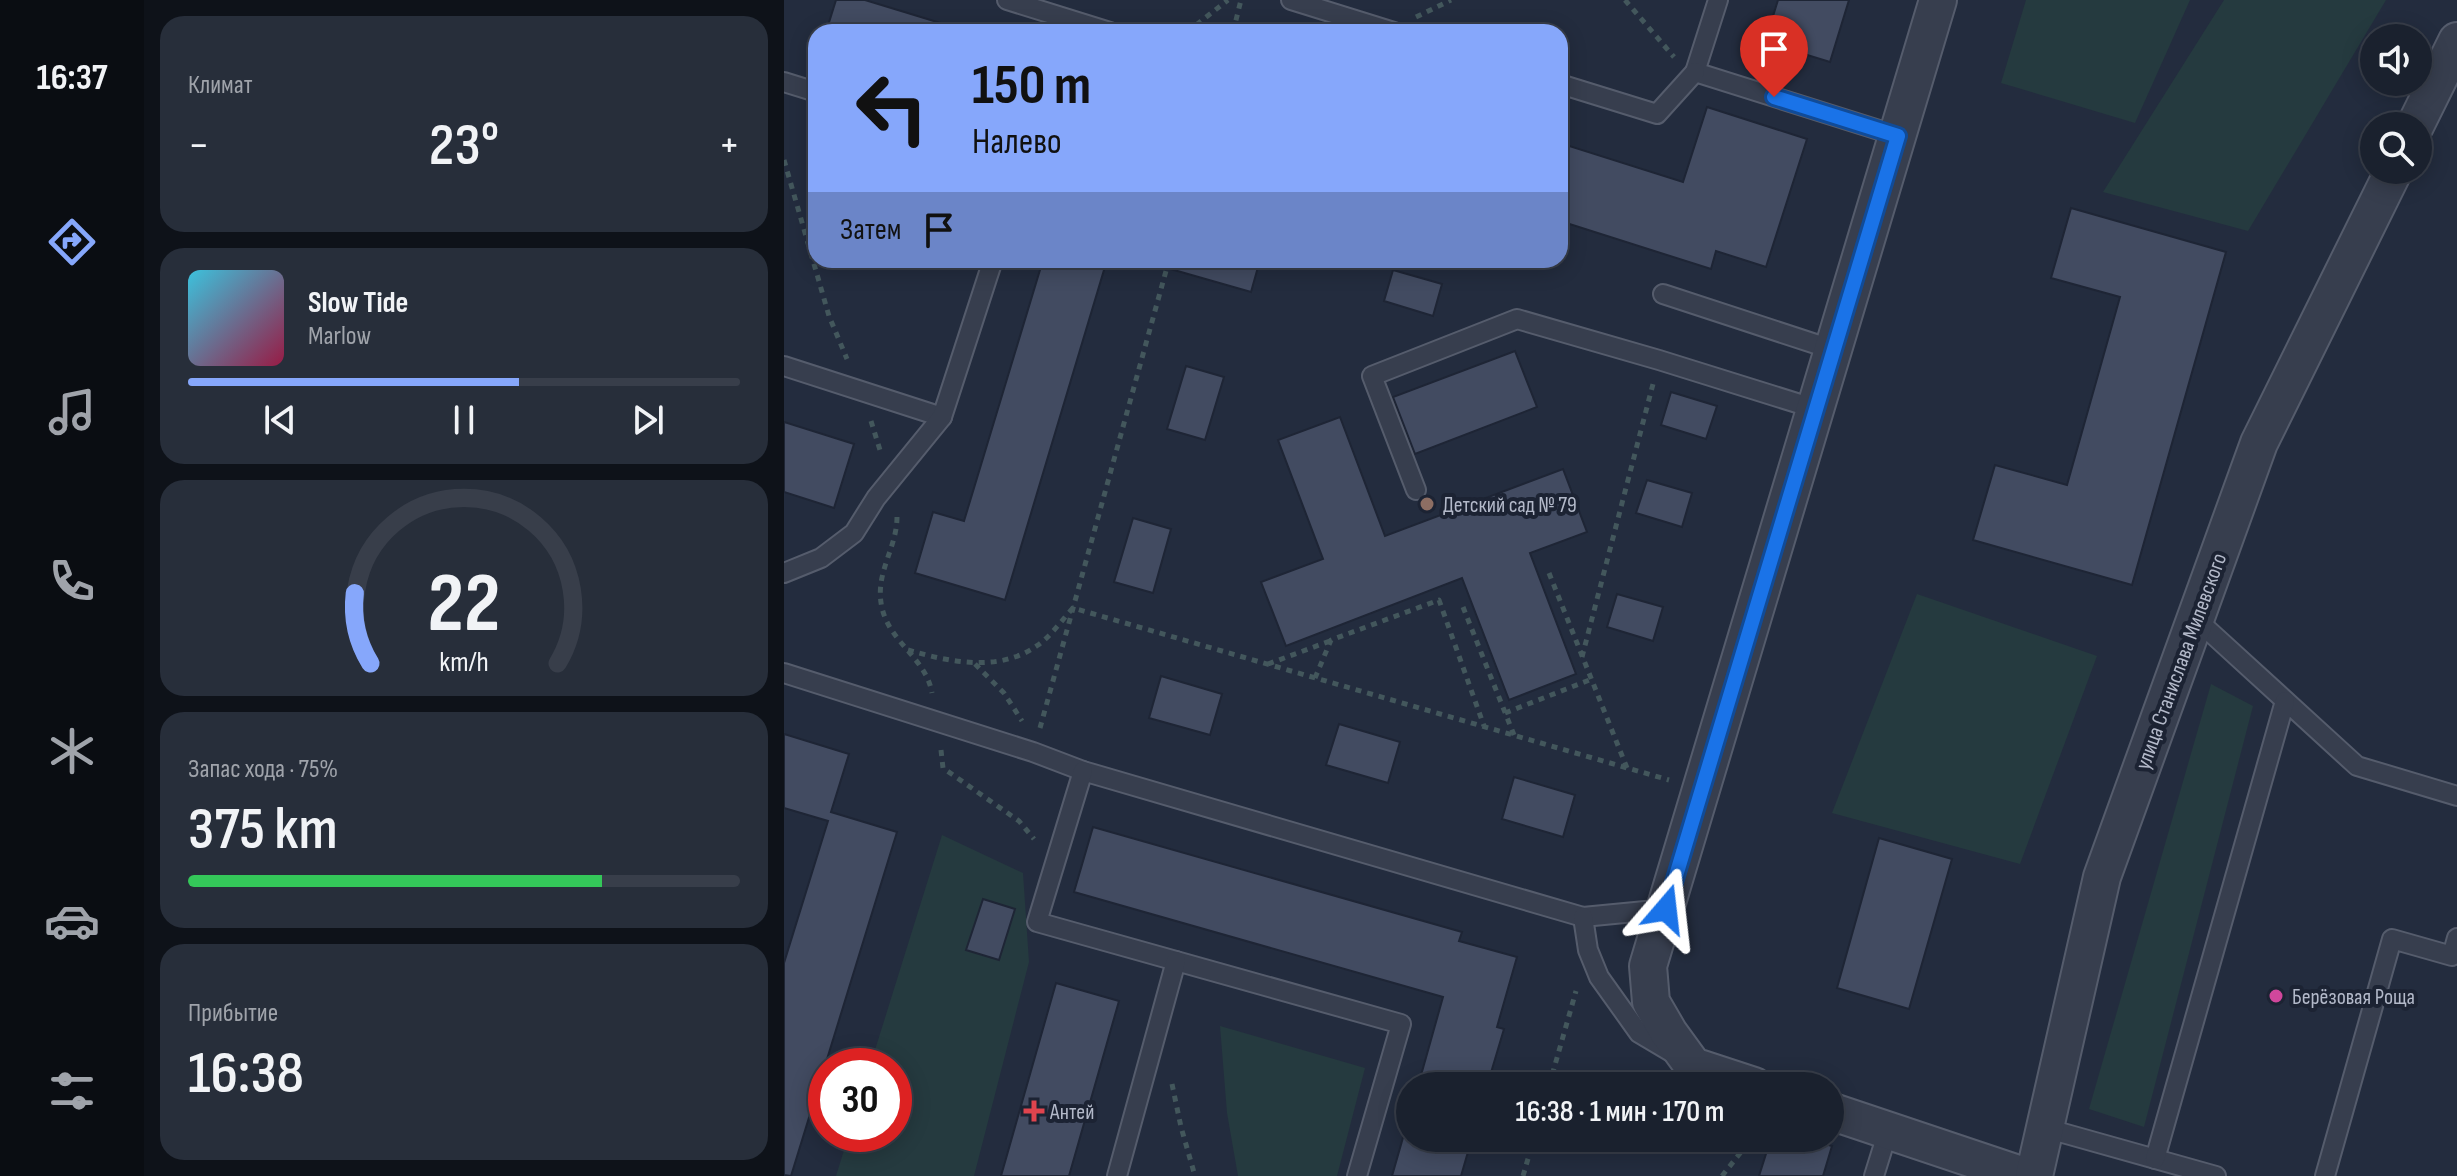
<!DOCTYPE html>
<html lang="ru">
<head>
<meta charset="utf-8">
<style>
  :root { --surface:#1a212e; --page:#272e3a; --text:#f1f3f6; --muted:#9fa3aa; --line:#383e4a; --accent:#86a7fb }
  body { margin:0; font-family:"Sofia Sans Condensed",sans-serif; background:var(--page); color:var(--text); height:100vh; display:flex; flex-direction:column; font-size:30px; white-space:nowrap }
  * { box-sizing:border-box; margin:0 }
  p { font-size:26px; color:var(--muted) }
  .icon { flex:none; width:44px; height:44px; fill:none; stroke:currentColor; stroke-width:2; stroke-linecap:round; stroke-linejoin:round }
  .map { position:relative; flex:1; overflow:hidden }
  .sheet { display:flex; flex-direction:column; gap:16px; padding:16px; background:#0e1219; width:640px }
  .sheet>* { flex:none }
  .top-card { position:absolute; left:24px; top:24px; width:760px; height:244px; border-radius:24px; box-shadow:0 4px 20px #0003,0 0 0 2px var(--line); background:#86a7fb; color:#111; overflow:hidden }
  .buttons { position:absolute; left:1576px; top:24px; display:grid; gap:16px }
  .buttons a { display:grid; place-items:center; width:72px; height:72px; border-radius:50%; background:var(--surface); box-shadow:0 4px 20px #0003,0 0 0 2px var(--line); font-size:40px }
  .speed { position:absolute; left:24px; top:1048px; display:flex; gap:16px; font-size:40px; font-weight:700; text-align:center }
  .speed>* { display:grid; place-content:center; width:104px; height:104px; border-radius:50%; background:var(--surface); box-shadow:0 4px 20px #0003,0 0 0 2px var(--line); line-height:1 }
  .speed .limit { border:12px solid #d22; background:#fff; color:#111 }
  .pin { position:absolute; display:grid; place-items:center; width:68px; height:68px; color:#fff; margin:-82px -34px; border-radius:50% 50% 50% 0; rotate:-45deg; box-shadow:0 0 8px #0007 }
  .pin .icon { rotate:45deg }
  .me { position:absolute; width:88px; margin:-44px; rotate:17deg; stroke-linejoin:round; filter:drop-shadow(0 0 6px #0008) }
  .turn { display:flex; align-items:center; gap:28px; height:168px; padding:0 32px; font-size:36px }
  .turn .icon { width:104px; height:104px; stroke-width:2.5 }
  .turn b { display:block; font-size:56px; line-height:68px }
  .then { display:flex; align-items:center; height:76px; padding:0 32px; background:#0003; gap:16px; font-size:30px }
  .big { font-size:60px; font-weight:600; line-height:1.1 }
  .sheet .tile { flex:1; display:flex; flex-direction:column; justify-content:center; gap:12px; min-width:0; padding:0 28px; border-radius:24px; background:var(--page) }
  .sheet .dial { align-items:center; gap:0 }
  .dial svg { height:208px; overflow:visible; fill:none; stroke:var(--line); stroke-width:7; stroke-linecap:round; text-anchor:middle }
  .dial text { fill:var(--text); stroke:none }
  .song { display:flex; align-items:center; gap:24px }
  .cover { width:96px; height:96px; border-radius:12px; background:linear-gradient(135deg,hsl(190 70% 55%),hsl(340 70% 35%)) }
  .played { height:8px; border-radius:4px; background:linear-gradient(90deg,var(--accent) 60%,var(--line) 60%) }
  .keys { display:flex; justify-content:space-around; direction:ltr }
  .heat { display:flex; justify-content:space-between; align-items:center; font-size:44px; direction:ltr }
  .charge { height:12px; border-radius:6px; background:linear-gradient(90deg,#34c759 75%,var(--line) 0) }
  .trip { position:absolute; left:612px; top:1072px; width:448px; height:80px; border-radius:40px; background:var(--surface); box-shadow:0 4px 20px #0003,0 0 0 2px var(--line); font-weight:600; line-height:80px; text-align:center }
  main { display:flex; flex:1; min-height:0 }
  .dock { display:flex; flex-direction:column; width:144px; justify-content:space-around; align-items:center; background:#0a0d12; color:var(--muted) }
  .dock .icon { width:56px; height:56px }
  .dock .active { color:var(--accent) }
  .dock b { font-size:36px; color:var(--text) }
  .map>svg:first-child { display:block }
  .green { fill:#253a3f }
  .building { fill:#424b61; stroke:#1e2535; stroke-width:2 }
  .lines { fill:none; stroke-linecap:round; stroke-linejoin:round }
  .service-casing { stroke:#555c6c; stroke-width:22 }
  .minor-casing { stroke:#555c6c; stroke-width:40 }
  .path { stroke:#43575c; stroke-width:5; stroke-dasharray:6 6; stroke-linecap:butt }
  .service { stroke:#373e4e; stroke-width:18 }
  .minor { stroke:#373e4e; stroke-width:36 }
  .route-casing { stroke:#114b97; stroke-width:20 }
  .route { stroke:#1a73e8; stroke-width:14 }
  .education-dot { fill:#8d6e63; stroke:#1c2333; stroke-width:3 }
  .hotel-dot { fill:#d1479c; stroke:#1c2333; stroke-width:3 }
  .health-dot { fill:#e0444e; stroke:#1c2333; stroke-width:3 }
  .labels { text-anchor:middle; stroke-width:8; stroke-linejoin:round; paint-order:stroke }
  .poi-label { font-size:22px; fill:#b3b9c9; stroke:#1c2333; text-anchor:start }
  .street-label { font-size:22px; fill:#b3b9c9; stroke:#1c2333 }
</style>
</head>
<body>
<main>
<nav class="dock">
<b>16:37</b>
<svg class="icon active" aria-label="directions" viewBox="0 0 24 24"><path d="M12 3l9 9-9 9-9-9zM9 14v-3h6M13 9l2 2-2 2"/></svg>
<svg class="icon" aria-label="music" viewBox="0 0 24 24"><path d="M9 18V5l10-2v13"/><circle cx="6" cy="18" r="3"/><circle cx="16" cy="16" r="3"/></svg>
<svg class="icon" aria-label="phone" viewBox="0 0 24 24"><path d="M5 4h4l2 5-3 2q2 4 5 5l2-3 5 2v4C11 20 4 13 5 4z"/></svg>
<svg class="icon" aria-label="climate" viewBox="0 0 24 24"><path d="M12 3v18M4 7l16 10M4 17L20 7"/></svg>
<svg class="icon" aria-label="car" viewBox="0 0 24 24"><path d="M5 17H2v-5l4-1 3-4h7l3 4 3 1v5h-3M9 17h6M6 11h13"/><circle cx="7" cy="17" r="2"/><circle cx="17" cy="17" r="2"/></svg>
<svg class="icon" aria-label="filters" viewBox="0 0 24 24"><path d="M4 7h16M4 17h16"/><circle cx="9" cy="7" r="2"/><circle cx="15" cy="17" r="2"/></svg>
</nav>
<section class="sheet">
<div class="tile"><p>Климат</p>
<div class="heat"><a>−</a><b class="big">23°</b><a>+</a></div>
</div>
<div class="tile">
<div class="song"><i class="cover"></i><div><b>Slow Tide</b><p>Marlow</p></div></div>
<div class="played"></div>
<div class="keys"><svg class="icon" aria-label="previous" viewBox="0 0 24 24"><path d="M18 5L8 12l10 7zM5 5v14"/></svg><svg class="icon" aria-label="pause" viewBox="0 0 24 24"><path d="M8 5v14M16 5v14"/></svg><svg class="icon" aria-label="next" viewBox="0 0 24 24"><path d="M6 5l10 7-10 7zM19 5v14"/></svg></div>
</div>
<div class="tile dial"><svg viewBox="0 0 100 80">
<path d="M14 69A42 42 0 1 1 86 69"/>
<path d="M14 69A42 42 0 0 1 8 42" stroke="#86a7fb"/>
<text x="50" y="56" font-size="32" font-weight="700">22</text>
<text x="50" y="72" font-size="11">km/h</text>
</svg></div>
<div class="tile"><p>Запас хода · 75%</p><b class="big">375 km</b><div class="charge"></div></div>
<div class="tile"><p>Прибытие</p><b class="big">16:38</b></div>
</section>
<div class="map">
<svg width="1673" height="1176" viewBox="0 0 1673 1176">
  <rect width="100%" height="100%" fill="#232c3e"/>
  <g class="green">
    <path d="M 1242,0 L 1406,0 L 1351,123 L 1217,83 Z"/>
    <path d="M 1440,0 L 1602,0 L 1464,231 L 1319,192 Z"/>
    <path d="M 1133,594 L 1313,656 L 1236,864 L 1048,813 Z"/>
    <path d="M 1427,684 L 1469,706 L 1360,1127 L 1305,1109 Z"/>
    <path d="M 158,835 L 239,873 L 245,962 L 190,1176 L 52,1176 L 65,1134 L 110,1134 L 110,1066 L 86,1066 Z"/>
    <path d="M 436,1026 L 581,1068 L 553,1176 L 454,1176 L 443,1113 Z"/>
  </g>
  <g class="building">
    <path d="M 52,0 L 81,0 L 163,25 L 162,32 L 42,32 Z"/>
    <path d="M 994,0 L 1065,0 L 1046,62 L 981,42 Z"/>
    <path d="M 923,107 L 1023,139 L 982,267 L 932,251 L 927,269 L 776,221 L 776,143 L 899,182 Z"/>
    <path d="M 1287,208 L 1442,252 L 1348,585 L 1189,540 L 1211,465 L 1283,485 L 1336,297 L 1267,278 Z"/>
    <path d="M 259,260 L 323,260 L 221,600 L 131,573 L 149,512 L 180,521 Z"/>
    <path d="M 384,260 L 476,260 L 467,292 L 383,268 Z"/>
    <path d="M 609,270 L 658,284 L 649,316 L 600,301 Z"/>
    <path d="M 731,351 L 753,407 L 631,454 L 609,397 Z"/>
    <path d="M 402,366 L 440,377 L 421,440 L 383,429 Z"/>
    <path d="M 887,392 L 933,406 L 922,439 L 877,425 Z"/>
    <path d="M 556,417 L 601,536 L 779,469 L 803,532 L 746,553 L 792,674 L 725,700 L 678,578 L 502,646 L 477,582 L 539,559 L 494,440 Z"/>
    <path d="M 0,422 L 70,444 L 50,508 L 0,492 Z"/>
    <path d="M 863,480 L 908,493 L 898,527 L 852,513 Z"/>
    <path d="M 349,518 L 387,529 L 369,593 L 330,582 Z"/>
    <path d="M 833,594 L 879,607 L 869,641 L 823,627 Z"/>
    <path d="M 377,676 L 438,694 L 426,735 L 365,718 Z"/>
    <path d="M 555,724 L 616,742 L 604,783 L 542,765 Z"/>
    <path d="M 0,734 L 65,754 L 47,812 L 113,832 L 7,1176 L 0,1175 L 0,963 L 44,821 L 0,808 Z"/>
    <path d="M 730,777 L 791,795 L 779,837 L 718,819 Z"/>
    <path d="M 309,827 L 678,932 L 675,941 L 733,957 L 713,1027 L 720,1029 L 703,1086 L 634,1086 L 659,997 L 290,892 Z"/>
    <path d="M 1095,838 L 1168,859 L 1125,1009 L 1053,988 Z"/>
    <path d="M 199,899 L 231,909 L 215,960 L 182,950 Z"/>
    <path d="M 272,983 L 335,1001 L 285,1176 L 217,1176 Z"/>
    <path d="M 626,1113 L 626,1138 L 688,1138 L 677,1176 L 608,1176 Z"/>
    <path d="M 987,1138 L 1020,1138 L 1048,1146 L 1039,1176 L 975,1176 Z"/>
  </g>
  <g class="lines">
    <g class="service-casing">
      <g id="service">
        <path d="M 223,0 L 326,32"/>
        <path d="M 507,0 L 610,32"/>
        <path d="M 934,0 L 911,72 L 1114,136"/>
        <path d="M 0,82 L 32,92"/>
        <path d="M 776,84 L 873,114 L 911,72"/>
        <path d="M 879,294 L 1050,350"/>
        <path d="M 0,366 L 158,417"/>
        <path d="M 632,490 L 588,376 L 733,319 L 875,360 L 1032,409"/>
        <path d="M 0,573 L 37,558 L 70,533 L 92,498 L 158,417 L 209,260"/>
        <path d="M 1412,619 L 1573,766 L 1673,796"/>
        <path d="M 0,673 L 249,752 L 299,771 L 799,917 L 882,909"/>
        <path d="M 299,771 L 253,922 L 617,1024 L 573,1176"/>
        <path d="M 799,917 L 804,950 L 815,977 L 855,1033 L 887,1052"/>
        <path d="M 1261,1128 L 1432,1176"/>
        <path d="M 1371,1159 L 1501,701"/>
        <path d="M 333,1176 L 392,961"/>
        <path d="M 1090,1176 L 1104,1131"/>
        <path d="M 1541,1176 L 1608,939 L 1668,956 L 1673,938"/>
      </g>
    </g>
    <g class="minor-casing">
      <g id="minor">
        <path d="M 1631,126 L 1673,41"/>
        <path d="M 970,1086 L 909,1066 L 885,1033 L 867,1002 L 864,966 L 1154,0"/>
        <path d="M 1046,1111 L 1240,1176"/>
        <path d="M 1250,1176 L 1318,877 L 1475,443 L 1610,170"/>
      </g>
    </g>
    <g class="path">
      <path d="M 841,0 L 890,57"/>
      <path d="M 632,17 L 667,0"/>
      <path d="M 403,32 L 444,0"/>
      <path d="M 449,32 L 457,0"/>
      <path d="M 0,160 L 45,316 L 63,359"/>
      <path d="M 87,421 L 96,450"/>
      <path d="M 113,517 C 113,549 90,573 98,608 C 106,643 142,658 148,693"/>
      <path d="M 765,573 L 843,768"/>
      <path d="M 679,607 L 730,735"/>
      <path d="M 124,650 C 166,662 215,673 254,645 C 267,636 278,620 289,608 L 885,780"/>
      <path d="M 798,657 L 869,384"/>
      <path d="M 191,664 L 220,693 L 238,721"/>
      <path d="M 484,664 L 546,641"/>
      <path d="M 531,678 L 547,640 L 655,600 L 700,726"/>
      <path d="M 721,713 L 808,679"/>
      <path d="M 256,728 L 385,260"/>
      <path d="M 157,750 L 159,768 L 235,821 L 250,839"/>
      <path d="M 388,1084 L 397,1127 L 411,1176"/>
      <path d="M 765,1086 L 792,991"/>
      <path d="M 739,1176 L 750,1138"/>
      <path d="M 938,1176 L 968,1138"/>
    </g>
    <use href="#service" class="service"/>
    <use href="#minor" class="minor"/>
  </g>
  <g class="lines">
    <g class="route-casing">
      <path id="route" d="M 882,909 L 1114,136 L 990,97"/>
    </g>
    <use href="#route" class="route"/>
  </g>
  <circle class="education-dot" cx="643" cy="504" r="8"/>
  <circle class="hotel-dot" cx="1492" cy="996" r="8"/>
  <path class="health-dot" d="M246 1099h8v8h8v8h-8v8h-8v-8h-8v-8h8z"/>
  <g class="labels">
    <g class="poi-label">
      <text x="659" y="512">Детский сад № 79</text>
      <text x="1508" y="1004">Берёзовая Роща</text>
      <text x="266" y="1119">Антей</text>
    </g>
    <g class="street-label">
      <text transform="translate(1396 661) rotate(-70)" y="8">улица Станислава Милевского</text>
    </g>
  </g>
</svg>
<div class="buttons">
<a><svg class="icon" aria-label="sound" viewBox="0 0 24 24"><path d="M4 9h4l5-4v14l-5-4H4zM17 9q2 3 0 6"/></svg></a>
<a><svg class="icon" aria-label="search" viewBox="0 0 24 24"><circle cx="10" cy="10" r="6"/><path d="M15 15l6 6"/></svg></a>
</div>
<div class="speed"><div class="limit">30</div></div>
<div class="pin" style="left:990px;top:97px;background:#d93025"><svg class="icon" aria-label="arrive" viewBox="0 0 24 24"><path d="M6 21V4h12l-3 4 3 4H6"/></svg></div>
<svg class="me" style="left:882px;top:909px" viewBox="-20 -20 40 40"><path d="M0-17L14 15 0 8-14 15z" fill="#1a73e8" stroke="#fff" stroke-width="4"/></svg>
<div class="trip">16:38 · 1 мин · 170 m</div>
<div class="top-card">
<div class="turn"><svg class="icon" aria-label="left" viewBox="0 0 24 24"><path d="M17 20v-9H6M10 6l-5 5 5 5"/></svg><div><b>150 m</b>Налево</div></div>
<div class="then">Затем<svg class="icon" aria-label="arrive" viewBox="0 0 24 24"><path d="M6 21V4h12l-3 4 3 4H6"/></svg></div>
</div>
</div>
</main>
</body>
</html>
